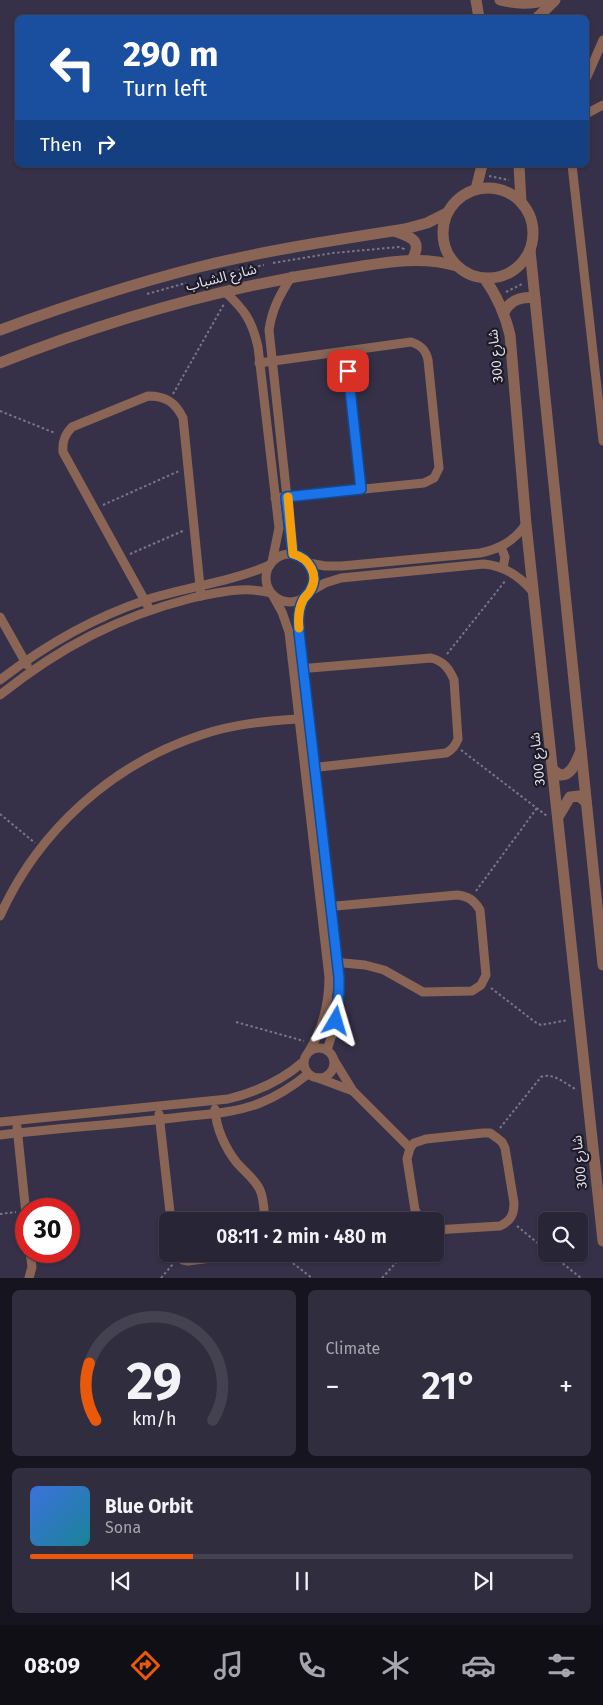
<!DOCTYPE html>
<html lang="en">
<head>
<meta charset="utf-8">
<style>
  :root { --surface:#282536; --page:#302d3e; --text:#f1f3f6; --muted:#a5a5ad; --line:#444251; --accent:#ea580c }
  body { margin:0; font-family:"Fira Sans","Noto Sans Arabic",sans-serif; background:var(--page); color:var(--text); height:100vh; display:flex; flex-direction:column; font-size:19px; white-space:nowrap }
  * { box-sizing:border-box; margin:0 }
  p { font-size:16px; color:var(--muted) }
  .icon { flex:none; width:28px; height:28px; fill:none; stroke:currentColor; stroke-width:2; stroke-linecap:round; stroke-linejoin:round }
  .map { position:relative; height:1278px; overflow:hidden }
  .panel { display:flex; flex-direction:column; gap:12px; padding:12px; background:#16141e; flex:1 }
  .panel>* { flex:none }
  .banner { position:absolute; left:15px; top:15px; width:574px; height:152px; border-radius:8px; box-shadow:0 1px 4px #0004,0 0 0 1px var(--line); background:#1a4fa0; color:#fff; overflow:hidden }
  .controls { position:absolute; left:538px; top:1212px; display:grid; gap:10px }
  .controls a { display:grid; place-items:center; width:50px; height:50px; border-radius:8px; background:var(--surface); box-shadow:0 1px 4px #0004,0 0 0 1px var(--line); font-size:25px }
  .speed { position:absolute; left:15px; top:1198px; display:flex; gap:10px; font-size:25px; font-weight:700; text-align:center }
  .speed>* { display:grid; place-content:center; width:65px; height:65px; border-radius:50%; background:var(--surface); box-shadow:0 1px 4px #0004,0 0 0 1px var(--line); line-height:1 }
  .speed .limit { border:8px solid #d22; background:#fff; color:#111 }
  .pin { position:absolute; display:grid; place-items:center; width:42px; height:42px; color:#fff; margin:-21px; border-radius:10px; box-shadow:0 2px 8px #0006 }
  .me { position:absolute; width:55px; margin:-28px; rotate:7deg; stroke-linejoin:round; filter:drop-shadow(0 0 4px #0008) }
  .turn { display:flex; align-items:center; gap:18px; height:105px; padding:0 25px; font-size:22px }
  .turn .icon { width:65px; height:65px; stroke-width:2.5 }
  .turn b { display:block; font-size:35px; line-height:42px }
  .then { display:flex; align-items:center; height:48px; padding:0 25px; background:#0003; gap:10px; font-size:19px }
  .big { font-size:38px; font-weight:600; line-height:1.1 }
  .panel .widget { flex:1; display:flex; flex-direction:column; justify-content:center; gap:8px; min-width:0; padding:0 18px; border-radius:8px; background:var(--page) }
  .panel .dial { align-items:center; gap:0 }
  .dial svg { height:130px; overflow:visible; fill:none; stroke:var(--line); stroke-width:7; stroke-linecap:round; text-anchor:middle }
  .dial text { fill:var(--text); stroke:none }
  .song { display:flex; align-items:center; gap:15px }
  .cover { width:60px; height:60px; border-radius:8px; background:linear-gradient(135deg,hsl(220 70% 55%),hsl(190 70% 35%)) }
  .played { height:5px; border-radius:2px; background:linear-gradient(90deg,var(--accent) 30%,var(--line) 30%) }
  .keys { display:flex; justify-content:space-around; direction:ltr }
  .heat { display:flex; justify-content:space-between; align-items:center; font-size:28px; direction:ltr }
  .panel .tiles { flex:1; display:grid; gap:12px; grid-template-columns:1fr 1fr }
  .widget:last-child { grid-column:span 2 }
  .trip { position:absolute; left:159px; top:1212px; width:285px; height:50px; border-radius:8px; background:var(--surface); box-shadow:0 1px 4px #0004,0 0 0 1px var(--line); font-weight:600; line-height:50px; text-align:center }
  .tabs { display:flex; height:80px; justify-content:space-around; align-items:center; background:#100f16; color:var(--muted) }
  .tabs .icon { width:35px; height:35px }
  .tabs .current { color:var(--accent) }
  .tabs b { font-size:22px; color:var(--text) }
  .map>svg:first-child { display:block }
  .lines { fill:none; stroke-linecap:round; stroke-linejoin:round }
  .path { stroke:#797689; stroke-width:2; stroke-dasharray:2.5 2.5; stroke-linecap:butt }
  .minor { stroke:#8a6555; stroke-width:9 }
  .tertiary { stroke:#8a6555; stroke-width:11 }
  .route-casing { stroke:#114b97; stroke-width:12 }
  .route { stroke:#1a73e8; stroke-width:9 }
  .slow { stroke:#f59e0b; stroke-width:9 }
  .labels { text-anchor:middle; stroke-width:4.5; stroke-linejoin:round; paint-order:stroke }
  .street-label { font-size:14px; fill:#e2e0ee; stroke:#1d1b26 }
</style>
</head>
<body>
<div class="map">
<svg width="603" height="1278" viewBox="0 0 603 1278">
  <rect width="100%" height="100%" fill="#363148"/>
  <g class="lines">
    <g class="path">
      <path d="M 490,15 L 499,18"/>
      <path d="M 489,176 L 509,180"/>
      <path d="M 273,263 L 333,253 L 399,247 L 404,249 L 403,251"/>
      <path d="M 214,275 L 264,265"/>
      <path d="M 201,276 L 204,286"/>
      <path d="M 506,292 L 522,284"/>
      <path d="M 147,294 L 186,283"/>
      <path d="M 173,394 L 224,304"/>
      <path d="M 0,411 L 55,433"/>
      <path d="M 103,505 L 179,471"/>
      <path d="M 130,554 L 185,530"/>
      <path d="M 447,654 L 506,580"/>
      <path d="M 461,750 L 547,816"/>
      <path d="M 0,814 L 35,843"/>
      <path d="M 476,891 L 537,808"/>
      <path d="M 491,988 L 535,1022 L 541,1025 L 568,1020"/>
      <path d="M 236,1022 L 304,1041"/>
      <path d="M 500,1128 L 541,1077 C 553,1072 566,1084 577,1090"/>
      <path d="M 0,1214 L 16,1212"/>
      <path d="M 517,1226 L 546,1250"/>
      <path d="M 281,1254 L 312,1278"/>
      <path d="M 551,1254 L 581,1278"/>
      <path d="M 161,1278 L 173,1264"/>
      <path d="M 382,1278 L 404,1254"/>
    </g>
    <g class="minor">
      <path d="M 586,79 L 603,40"/>
      <path d="M 586,114 L 603,105"/>
      <path d="M 572,165 L 603,441"/>
      <path d="M 292,276 C 280,294 272,309 269,330 L 293,554"/>
      <path d="M 224,291 C 244,309 252,320 258,347 L 279,528 L 272,562"/>
      <path d="M 347,351 L 361,489"/>
      <path d="M 259,363 L 411,342 C 421,345 426,350 428,360 L 439,468 L 434,478 L 424,483 L 275,498"/>
      <path d="M 501,547 L 505,557 L 503,568"/>
      <circle cx="290" cy="578" r="24"/>
      <path d="M 309,563 L 325,566 L 342,566 L 480,553 C 500,549 514,541 526,524"/>
      <path d="M 311,591 L 325,583 L 341,578 L 484,564 C 505,566 520,576 533,592"/>
      <path d="M 272,594 L 282,612 L 289,632 L 329,977 C 329,1005 323,1028 309,1051"/>
      <path d="M 304,598 L 299,614 L 299,632 L 339,977 C 340,1003 336,1026 327,1050"/>
      <path d="M 150,610 L 63,452 C 62,441 65,434 72,427 L 148,396 C 166,396 175,402 183,418 L 201,596"/>
      <path d="M 0,617 L 27,665"/>
      <path d="M 298,669 L 431,658 C 443,661 449,668 454,680 L 458,739 C 455,746 453,749 446,753 L 310,768"/>
      <path d="M 0,680 C 44,646 92,618 146,600 C 187,587 230,582 270,565"/>
      <path d="M 0,695 C 60,647 118,617 192,598 C 219,592 245,586 271,593"/>
      <path d="M 325,907 L 457,895 C 468,896 474,900 480,910 L 486,975 L 481,985 L 472,991 L 423,992 L 384,970 L 365,965 L 333,962"/>
      <path d="M 0,916 C 38,831 112,764 201,735 C 233,724 266,721 299,719"/>
      <circle cx="319" cy="1063" r="15"/>
      <path d="M 334,1060 L 353,1091 L 410,1148"/>
      <path d="M 318,1078 L 353,1091"/>
      <path d="M 215,1109 C 216,1128 225,1148 237,1163 C 245,1172 255,1179 260,1190 C 264,1199 264,1211 265,1221"/>
      <path d="M 159,1114 L 171,1221"/>
      <path d="M 0,1122 L 228,1099 C 257,1092 281,1081 303,1062"/>
      <path d="M 17,1127 L 26,1214"/>
      <path d="M 0,1135 C 60,1128 121,1124 181,1117 C 208,1114 235,1113 260,1103 C 278,1096 293,1086 308,1074"/>
      <path d="M 421,1221 L 415,1210 L 407,1159 L 410,1148 L 414,1143 L 426,1139 L 483,1133 L 490,1133 L 497,1138 L 502,1142 L 505,1148 L 514,1203 C 514,1214 511,1221 500,1226 L 435,1230"/>
      <path d="M 176,1254 L 183,1260 L 188,1261 L 242,1254"/>
      <path d="M 29,1278 L 32,1267 L 30,1251"/>
    </g>
    <g class="tertiary">
      <path d="M 476,0 L 479,18"/>
      <path d="M 500,0 C 516,4 530,5 545,0"/>
      <path d="M 537,18 L 555,0"/>
      <path d="M 519,165 L 521,202"/>
      <circle cx="488" cy="233" r="45"/>
      <path d="M 476,189 L 482,165"/>
      <path d="M 394,231 C 411,237 423,240 412,260"/>
      <path d="M 530,250 L 603,965"/>
      <path d="M 485,279 C 497,296 505,314 510,335 L 526,524 L 603,1241"/>
      <path d="M 504,312 C 511,300 521,296 535,298"/>
      <path d="M 0,330 C 65,306 132,284 199,267 C 267,250 336,240 405,229 L 427,223 L 447,213"/>
      <path d="M 0,363 C 111,319 226,286 344,269 C 382,263 419,255 457,266"/>
      <path d="M 553,770 L 560,775 C 572,776 576,761 581,751"/>
      <path d="M 558,817 L 570,797 L 579,796 L 586,802"/>
    </g>
  </g>
  <g class="lines">
    <g class="route-casing">
      <path id="route" d="M 336,1021 L 339,992 L 339,977 L 299,632 C 298,621 298,610 303,600 C 305,596 308,594 310,591 C 320,575 309,558 293,554 L 286,497 L 361,489 L 348,371"/>
    </g>
    <use href="#route" class="route"/>
    <path class="slow" d="M 288,497 L 293,554 C 309,558 320,575 310,591 C 308,595 305,596 303,600 C 299,608 298,619 299,628"/>
  </g>
  <g class="labels">
    <g class="street-label">
      <text transform="translate(221 277) rotate(-14)" y="5">شارع الشباب</text>
      <text transform="translate(495 356) rotate(-96)" y="5">شارع 300</text>
      <text transform="translate(537 759) rotate(-96)" y="5">شارع 300</text>
      <text transform="translate(579 1162) rotate(-96)" y="5">شارع 300</text>
    </g>
  </g>
</svg>
<div class="controls">
<a><svg class="icon" aria-label="search" viewBox="0 0 24 24"><circle cx="10" cy="10" r="6"/><path d="M15 15l6 6"/></svg></a>
</div>
<div class="speed"><div class="limit">30</div></div>
<div class="pin" style="left:348px;top:371px;background:#d93025"><svg class="icon" aria-label="arrive" viewBox="0 0 24 24"><path d="M6 21V4h12l-3 4 3 4H6"/></svg></div>
<svg class="me" style="left:336px;top:1021px" viewBox="-20 -20 40 40"><path d="M0-17L14 15 0 8-14 15z" fill="#1a73e8" stroke="#fff" stroke-width="4"/></svg>
<div class="trip">08:11 · 2 min · 480 m</div>
<div class="banner">
<div class="turn"><svg class="icon" aria-label="left" viewBox="0 0 24 24"><path d="M17 20v-9H6M10 6l-5 5 5 5"/></svg><div><b>290 m</b>Turn left</div></div>
<div class="then">Then<svg class="icon" aria-label="right" viewBox="0 0 24 24"><path d="M7 20v-9h11M14 6l5 5-5 5"/></svg></div>
</div>
</div>
<section class="panel">
<div class="tiles">
<div class="widget dial"><svg viewBox="0 0 100 80">
<path d="M14 69A42 42 0 1 1 86 69"/>
<path d="M14 69A42 42 0 0 1 10 34" stroke="#ea580c"/>
<text x="50" y="56" font-size="32" font-weight="700">29</text>
<text x="50" y="72" font-size="11">km/h</text>
</svg></div>
<div class="widget"><p>Climate</p>
<div class="heat"><a>−</a><b class="big">21°</b><a>+</a></div>
</div>
<div class="widget">
<div class="song"><i class="cover"></i><div><b>Blue Orbit</b><p>Sona</p></div></div>
<div class="played"></div>
<div class="keys"><svg class="icon" aria-label="previous" viewBox="0 0 24 24"><path d="M18 5L8 12l10 7zM5 5v14"/></svg><svg class="icon" aria-label="pause" viewBox="0 0 24 24"><path d="M8 5v14M16 5v14"/></svg><svg class="icon" aria-label="next" viewBox="0 0 24 24"><path d="M6 5l10 7-10 7zM19 5v14"/></svg></div>
</div>
</div>
</section>
<nav class="tabs">
<b>08:09</b>
<svg class="icon current" aria-label="directions" viewBox="0 0 24 24"><path d="M12 3l9 9-9 9-9-9zM9 14v-3h6M13 9l2 2-2 2"/></svg>
<svg class="icon" aria-label="music" viewBox="0 0 24 24"><path d="M9 18V5l10-2v13"/><circle cx="6" cy="18" r="3"/><circle cx="16" cy="16" r="3"/></svg>
<svg class="icon" aria-label="phone" viewBox="0 0 24 24"><path d="M5 4h4l2 5-3 2q2 4 5 5l2-3 5 2v4C11 20 4 13 5 4z"/></svg>
<svg class="icon" aria-label="climate" viewBox="0 0 24 24"><path d="M12 3v18M4 7l16 10M4 17L20 7"/></svg>
<svg class="icon" aria-label="car" viewBox="0 0 24 24"><path d="M5 17H2v-5l4-1 3-4h7l3 4 3 1v5h-3M9 17h6M6 11h13"/><circle cx="7" cy="17" r="2"/><circle cx="17" cy="17" r="2"/></svg>
<svg class="icon" aria-label="filters" viewBox="0 0 24 24"><path d="M4 7h16M4 17h16"/><circle cx="9" cy="7" r="2"/><circle cx="15" cy="17" r="2"/></svg>
</nav>
</body>
</html>
